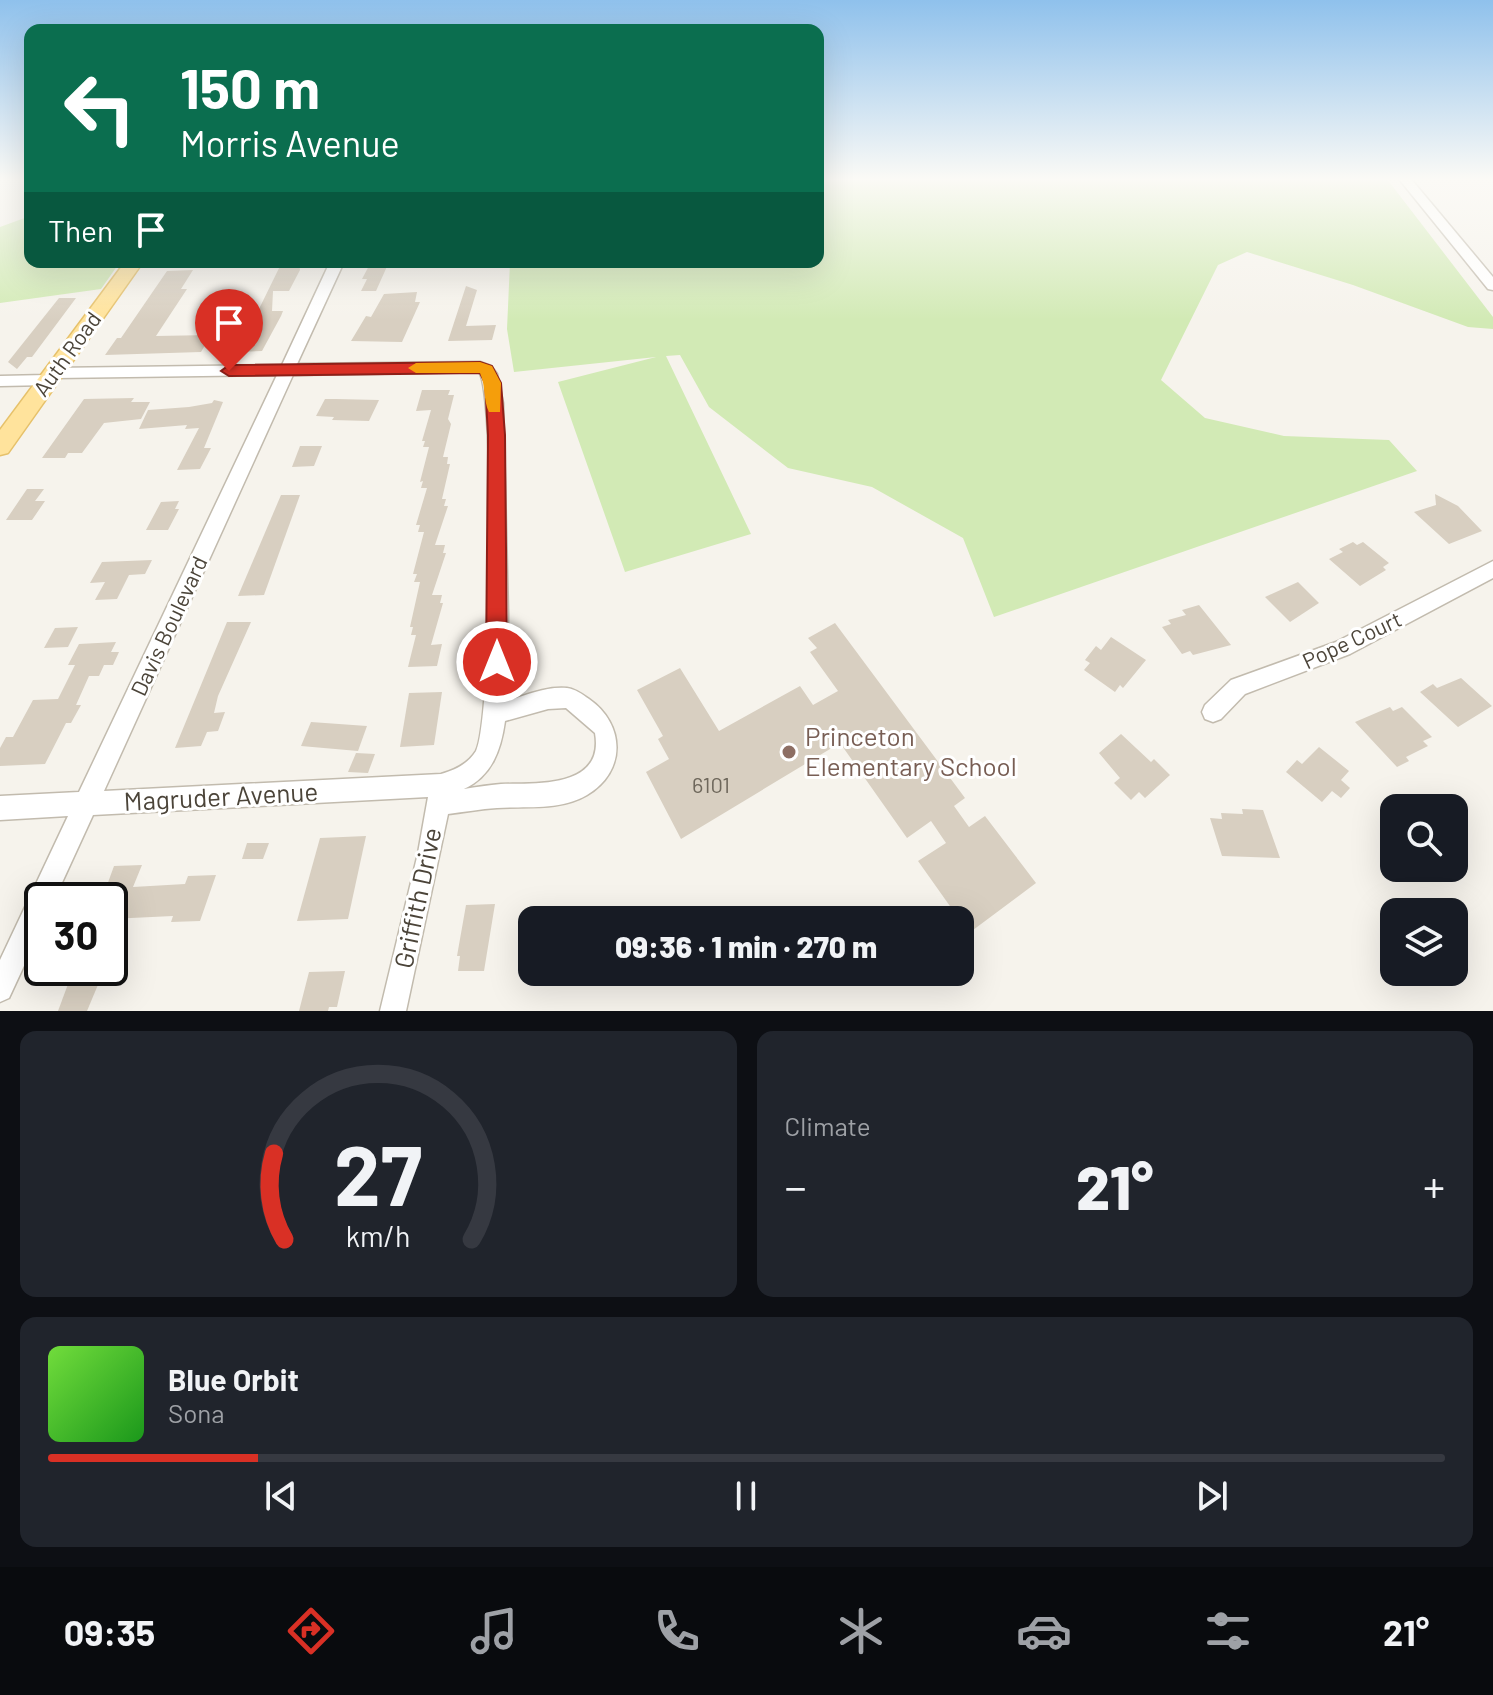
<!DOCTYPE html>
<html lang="en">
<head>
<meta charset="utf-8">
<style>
  :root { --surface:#171b24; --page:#20242c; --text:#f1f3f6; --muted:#9ea1a6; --line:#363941; --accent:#d93025 }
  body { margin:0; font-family:Barlow,sans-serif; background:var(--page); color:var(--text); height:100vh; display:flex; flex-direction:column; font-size:30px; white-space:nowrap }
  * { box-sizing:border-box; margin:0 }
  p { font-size:26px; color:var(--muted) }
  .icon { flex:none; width:44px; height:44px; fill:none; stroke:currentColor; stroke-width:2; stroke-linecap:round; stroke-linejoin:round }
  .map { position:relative; height:1011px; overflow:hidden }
  .side { display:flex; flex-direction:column; gap:20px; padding:20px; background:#0d0f14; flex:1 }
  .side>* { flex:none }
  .guide { position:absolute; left:24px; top:24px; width:800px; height:244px; border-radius:16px; box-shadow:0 8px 32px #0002; background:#0b6e4f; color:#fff; overflow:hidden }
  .buttons { position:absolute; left:1380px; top:794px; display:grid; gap:16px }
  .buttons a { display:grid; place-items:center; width:88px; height:88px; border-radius:16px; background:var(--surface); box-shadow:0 8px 32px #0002; font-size:40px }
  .speed { position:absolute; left:24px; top:882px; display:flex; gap:16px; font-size:40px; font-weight:700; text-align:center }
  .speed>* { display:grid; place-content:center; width:104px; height:104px; border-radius:50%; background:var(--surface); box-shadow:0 8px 32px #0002; line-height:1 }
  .speed .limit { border:4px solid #111; border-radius:12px; background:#fff; color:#111 }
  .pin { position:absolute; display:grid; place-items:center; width:68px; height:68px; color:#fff; margin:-82px -34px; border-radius:50% 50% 50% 0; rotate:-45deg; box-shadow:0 0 8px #0007 }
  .pin .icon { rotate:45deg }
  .me { position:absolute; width:88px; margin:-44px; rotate:0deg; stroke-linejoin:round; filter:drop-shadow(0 0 6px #0008) }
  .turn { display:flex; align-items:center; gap:28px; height:168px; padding:0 24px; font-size:36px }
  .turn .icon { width:104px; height:104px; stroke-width:2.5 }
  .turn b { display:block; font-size:56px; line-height:68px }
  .then { display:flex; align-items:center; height:76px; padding:0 24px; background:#0003; gap:16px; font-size:30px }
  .big { font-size:60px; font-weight:800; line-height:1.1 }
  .side .widget { flex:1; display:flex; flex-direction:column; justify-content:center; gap:12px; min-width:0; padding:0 28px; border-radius:16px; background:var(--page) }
  .side .dial { align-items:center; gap:0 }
  .dial svg { height:208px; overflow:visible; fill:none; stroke:var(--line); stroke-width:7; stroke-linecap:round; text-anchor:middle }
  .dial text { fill:var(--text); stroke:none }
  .song { display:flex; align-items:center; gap:24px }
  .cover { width:96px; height:96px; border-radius:12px; background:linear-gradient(135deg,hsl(100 70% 55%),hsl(120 70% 35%)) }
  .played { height:8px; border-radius:4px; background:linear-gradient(90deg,var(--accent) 15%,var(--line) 15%) }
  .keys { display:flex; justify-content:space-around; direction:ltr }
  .heat { display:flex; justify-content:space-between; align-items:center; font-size:44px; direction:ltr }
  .side .tiles { flex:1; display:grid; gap:20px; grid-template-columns:1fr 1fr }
  .widget:last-child { grid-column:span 2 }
  .trip { position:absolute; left:518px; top:906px; width:456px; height:80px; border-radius:16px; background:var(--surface); box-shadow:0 8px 32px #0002; font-weight:800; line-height:80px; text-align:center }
  .menu { display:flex; height:128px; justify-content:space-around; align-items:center; background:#090b0e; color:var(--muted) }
  .menu .icon { width:56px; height:56px }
  .menu .selected { color:var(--accent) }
  .menu b { font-size:36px; color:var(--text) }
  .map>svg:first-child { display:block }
  .green { fill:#d2eab5 }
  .building { fill:#d8cfc1 }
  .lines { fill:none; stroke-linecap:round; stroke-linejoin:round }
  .minor-casing { stroke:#c2bbae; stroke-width:3 }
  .major-casing { stroke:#e6c16a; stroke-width:3 }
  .minor { fill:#fff; fill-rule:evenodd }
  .major { fill:#ffe39c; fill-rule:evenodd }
  .route { fill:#d93025; stroke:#8d1f18; stroke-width:2 }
  .slow { fill:#f59e0b }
  .education-dot { fill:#8d6e63; stroke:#fff; stroke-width:3 }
  .labels { text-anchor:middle; stroke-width:6; stroke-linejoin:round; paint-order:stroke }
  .street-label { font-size:22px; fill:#4b4439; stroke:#fff }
  .near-number-label { font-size:22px; fill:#6e675b }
  .near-education-label { font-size:26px; fill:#785e54; stroke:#fff; text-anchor:start }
  .near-street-label { font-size:26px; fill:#4b4439; stroke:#fff }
</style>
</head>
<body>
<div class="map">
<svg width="1493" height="1011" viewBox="0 0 1493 1011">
  <rect width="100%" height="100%" fill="#f6f3ec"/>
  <g class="green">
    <path d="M 818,179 L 1387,179 L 1493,317 L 1493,329 L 1468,327 L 1353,285 L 1247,252 L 1218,265 L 1161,380 L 1205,418 L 1284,436 L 1389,440 L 1417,471 L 994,617 L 963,538 L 872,487 L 788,468 L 709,407 L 680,355 L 666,356 L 751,534 L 625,572 L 558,382 L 656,357 L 514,372 L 507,329 L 510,262 L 818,262 Z"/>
    <path d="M 30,216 L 30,262 L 120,262 L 101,289 L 0,303 L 0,227 Z"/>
  </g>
  <g class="building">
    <path d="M 282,262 L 299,262 L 300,270 L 289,291 L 273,291 L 272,311 L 283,311 L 281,316 L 262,351 L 238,352 Z"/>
    <path d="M 371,262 L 389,262 L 376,291 L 361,291 L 367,279 L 362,279 Z"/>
    <path d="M 193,270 L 181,289 L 187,289 L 156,336 L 211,335 L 201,352 L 105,355 L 117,338 L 121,338 L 167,271 Z"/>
    <path d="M 466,286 L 477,290 L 466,326 L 496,325 L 492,340 L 448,341 Z"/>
    <path d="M 417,292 L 415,302 L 420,302 L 402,342 L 351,341 L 366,316 L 371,317 L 384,294 Z"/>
    <path d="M 59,298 L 76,298 L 32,357 L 27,357 L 17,369 L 8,362 Z"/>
    <path d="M 422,390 L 450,390 L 448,395 L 454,395 L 448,419 L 451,424 L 443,457 L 448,457 L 447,464 L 450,464 L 442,499 L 446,499 L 444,506 L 448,506 L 435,545 L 445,545 L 443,553 L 446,553 L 432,595 L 442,595 L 440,603 L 443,603 L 431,645 L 442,644 L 437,666 L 408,667 L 416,635 L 411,635 L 413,627 L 410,627 L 420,582 L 414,582 L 417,574 L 413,574 L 424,532 L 418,532 L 420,525 L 416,525 L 427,488 L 421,488 L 423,481 L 420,482 L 429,447 L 423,447 L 425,441 L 422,441 L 431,410 L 416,411 Z"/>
    <path d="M 134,398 L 131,402 L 150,402 L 141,419 L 104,423 L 82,453 L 68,453 L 65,458 L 42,458 L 84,399 Z"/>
    <path d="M 325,399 L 336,399 L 379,400 L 369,421 L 332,420 L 334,417 L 316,416 Z"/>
    <path d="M 214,400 L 223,402 L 204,448 L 211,448 L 200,469 L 177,470 L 199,428 L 185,429 L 187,425 L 139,429 L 148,410 L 189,407 L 212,403 Z"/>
    <path d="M 300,446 L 322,446 L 314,466 L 292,467 Z"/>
    <path d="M 27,489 L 44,489 L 35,501 L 45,501 L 32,520 L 6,520 Z"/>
    <path d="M 1435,494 L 1458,506 L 1482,531 L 1449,544 L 1414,512 L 1436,505 Z"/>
    <path d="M 281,495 L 300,495 L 264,595 L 238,596 Z"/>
    <path d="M 179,501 L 175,509 L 179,509 L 168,530 L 146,530 L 161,502 Z"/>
    <path d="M 1353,542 L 1357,545 L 1363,542 L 1389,563 L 1383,567 L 1386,570 L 1360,586 L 1329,559 L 1343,552 L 1339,549 Z"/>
    <path d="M 152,560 L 145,574 L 129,575 L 117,599 L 95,600 L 105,582 L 90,583 L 102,562 Z"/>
    <path d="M 1298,582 L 1319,603 L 1290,622 L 1265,597 Z"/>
    <path d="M 1199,605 L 1231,645 L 1193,655 L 1190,651 L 1182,654 L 1162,627 L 1171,624 L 1168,620 L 1186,615 L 1182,610 Z"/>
    <path d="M 227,622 L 251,622 L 218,696 L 214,713 L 225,712 L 218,731 L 207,732 L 201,746 L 175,748 Z"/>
    <path d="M 835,623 L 965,798 L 954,806 L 969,827 L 985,816 L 1036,883 L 969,933 L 918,861 L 946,843 L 931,821 L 907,838 L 840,743 L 681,839 L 646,772 L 669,759 L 658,739 L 663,736 L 637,690 L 680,668 L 719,731 L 800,686 L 813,705 L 838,691 L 810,652 L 817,648 L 808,638 Z"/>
    <path d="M 78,627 L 68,647 L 44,648 L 55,628 Z"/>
    <path d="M 1111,637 L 1146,660 L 1123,688 L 1120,685 L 1115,692 L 1084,670 L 1090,663 L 1085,660 L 1096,646 L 1101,650 Z"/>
    <path d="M 116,642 L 111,652 L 119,652 L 113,665 L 104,665 L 99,676 L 89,676 L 76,705 L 81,705 L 71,723 L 66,723 L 45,764 L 0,766 L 0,748 L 6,737 L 13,737 L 33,700 L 58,699 L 75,665 L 68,665 L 79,644 Z"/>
    <path d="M 1461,678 L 1492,706 L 1458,727 L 1420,692 L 1433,684 L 1437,688 Z"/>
    <path d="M 442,692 L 434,745 L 400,747 L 409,693 Z"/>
    <path d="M 1390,707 L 1393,711 L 1402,707 L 1432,737 L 1423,741 L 1428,746 L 1406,757 L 1409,761 L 1397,767 L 1355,722 Z"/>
    <path d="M 311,722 L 367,726 L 358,751 L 301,746 Z"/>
    <path d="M 1121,734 L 1151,762 L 1154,759 L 1170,775 L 1145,798 L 1139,792 L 1131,800 L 1114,783 L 1120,778 L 1099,753 Z"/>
    <path d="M 1319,747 L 1349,771 L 1341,780 L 1350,788 L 1341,798 L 1332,791 L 1322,802 L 1286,772 L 1297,760 L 1302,764 Z"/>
    <path d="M 356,753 L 375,754 L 368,773 L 348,772 Z"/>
    <path d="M 1242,809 L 1263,810 L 1280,858 L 1222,856 L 1210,818 L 1222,819 L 1221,813 L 1243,814 Z"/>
    <path d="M 366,836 L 348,919 L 297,921 L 320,838 Z"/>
    <path d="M 247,843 L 269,843 L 263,859 L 242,859 Z"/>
    <path d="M 142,865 L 133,887 L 185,884 L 188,876 L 216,875 L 200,921 L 171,922 L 173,916 L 110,919 L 110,900 L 78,900 L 78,889 L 106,888 L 114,866 Z"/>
    <path d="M 495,904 L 484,971 L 458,971 L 460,956 L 457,956 L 466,905 Z"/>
    <path d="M 74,968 L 105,968 L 87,1011 L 58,1011 Z"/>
    <path d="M 345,971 L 337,1007 L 329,1007 L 328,1011 L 299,1011 L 309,972 Z"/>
  </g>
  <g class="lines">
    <g class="minor-casing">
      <g id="minor">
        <path d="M 1399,179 L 1411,179 L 1493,277 L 1493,290 L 1488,289 Z"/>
        <path d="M 330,262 L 344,262 L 297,364 L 480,362 L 491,366 L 497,374 L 503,403 L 508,614 L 507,701 C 526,695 547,686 567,688 C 575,689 582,694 589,699 C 625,724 627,771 587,795 C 560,811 527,806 497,808 C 481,809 464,812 448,814 L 406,1011 L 380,1011 L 418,853 L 428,797 L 93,815 L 54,900 L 42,900 L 42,927 L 9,998 L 0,1002 L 0,960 L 68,816 L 0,820 L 0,796 L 79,792 L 277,375 L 56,378 L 55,384 L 49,385 L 0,386 L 0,376 L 46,375 L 47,369 L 53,368 L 282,365 ZM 479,372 C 496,396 492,720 476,751 C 468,764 455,770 441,774 L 104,791 L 293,375 ZM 566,708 L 595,733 C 605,789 534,783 501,784 C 489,785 476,787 464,789 C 492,776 501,750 505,721 L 548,709 Z"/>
        <path d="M 1493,561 L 1493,578 L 1350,654 L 1245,694 L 1221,719 L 1213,722 L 1205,719 L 1202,712 L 1205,705 L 1231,680 L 1336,642 Z"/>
      </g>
    </g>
    <g class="major-casing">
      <path id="major" d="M 125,262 L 143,262 L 8,453 L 0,455 L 0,430 Z"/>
    </g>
    <use href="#minor" class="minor"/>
    <use href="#major" class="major"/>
  </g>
  <linearGradient id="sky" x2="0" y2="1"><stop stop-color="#8fc1ec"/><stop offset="0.56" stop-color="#fbfaf6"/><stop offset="1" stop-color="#fbfaf6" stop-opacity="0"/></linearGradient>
  <rect width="1493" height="320" fill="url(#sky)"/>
  <path class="route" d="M 480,362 L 492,366 L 501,383 L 505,435 L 507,662 L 504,668 L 497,671 L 489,668 L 486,662 L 488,435 L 485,383 L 480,373 L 229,376 L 221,371 L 229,365 Z"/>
  <path class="slow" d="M 480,362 L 492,366 L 501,383 L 500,412 L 489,412 C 483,400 486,386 480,373 L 416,373 L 408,368 L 416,363 Z"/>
  <circle class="education-dot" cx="789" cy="752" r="8"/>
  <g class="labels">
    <g class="street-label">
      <text transform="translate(67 354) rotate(-54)" y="8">Auth Road</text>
      <text transform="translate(169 626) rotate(-65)" y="8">Davis Boulevard</text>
      <text transform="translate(1352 640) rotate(-25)" y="8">Pope Court</text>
    </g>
    <g class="near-number-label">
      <text x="711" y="793">6101</text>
    </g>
    <g class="near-education-label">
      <text x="805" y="746">Princeton<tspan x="805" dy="30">Elementary School</tspan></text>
    </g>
    <g class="near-street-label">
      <text transform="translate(221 797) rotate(-3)" y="9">Magruder Avenue</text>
      <text transform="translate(418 898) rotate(-78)" y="9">Griffith Drive</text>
    </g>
  </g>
</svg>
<div class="buttons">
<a><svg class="icon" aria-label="search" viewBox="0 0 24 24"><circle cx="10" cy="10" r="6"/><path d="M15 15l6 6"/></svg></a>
<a><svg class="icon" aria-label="layers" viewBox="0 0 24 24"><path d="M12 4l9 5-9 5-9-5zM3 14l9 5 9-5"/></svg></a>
</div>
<div class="speed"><div class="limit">30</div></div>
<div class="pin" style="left:229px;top:371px;background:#d93025"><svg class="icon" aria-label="arrive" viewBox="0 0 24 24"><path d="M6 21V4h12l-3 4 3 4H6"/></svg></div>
<svg class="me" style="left:497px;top:662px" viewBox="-20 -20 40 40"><circle r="17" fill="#d93025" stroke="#fff" stroke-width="3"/><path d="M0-11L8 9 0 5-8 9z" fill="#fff"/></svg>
<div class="trip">09:36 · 1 min · 270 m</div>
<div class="guide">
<div class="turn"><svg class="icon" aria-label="left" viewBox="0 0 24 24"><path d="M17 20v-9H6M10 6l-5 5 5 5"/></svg><div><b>150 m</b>Morris Avenue</div></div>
<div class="then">Then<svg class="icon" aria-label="arrive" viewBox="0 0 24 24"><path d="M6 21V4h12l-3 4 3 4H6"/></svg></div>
</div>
</div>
<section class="side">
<div class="tiles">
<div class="widget dial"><svg viewBox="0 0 100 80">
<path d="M14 69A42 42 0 1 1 86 69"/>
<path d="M14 69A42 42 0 0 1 10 36" stroke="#d93025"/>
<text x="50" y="56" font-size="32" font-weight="700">27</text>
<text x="50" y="72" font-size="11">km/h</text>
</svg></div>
<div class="widget"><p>Climate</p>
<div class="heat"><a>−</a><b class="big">21°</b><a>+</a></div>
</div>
<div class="widget">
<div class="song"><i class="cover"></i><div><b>Blue Orbit</b><p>Sona</p></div></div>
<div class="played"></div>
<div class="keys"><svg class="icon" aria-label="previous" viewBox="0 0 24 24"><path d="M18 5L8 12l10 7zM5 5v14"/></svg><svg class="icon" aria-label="pause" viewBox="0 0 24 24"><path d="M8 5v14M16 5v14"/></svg><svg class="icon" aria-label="next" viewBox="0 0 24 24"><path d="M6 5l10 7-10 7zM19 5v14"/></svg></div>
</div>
</div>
</section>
<nav class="menu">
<b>09:35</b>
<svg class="icon selected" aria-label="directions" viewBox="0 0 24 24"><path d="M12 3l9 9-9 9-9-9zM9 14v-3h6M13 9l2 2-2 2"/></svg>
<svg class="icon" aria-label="music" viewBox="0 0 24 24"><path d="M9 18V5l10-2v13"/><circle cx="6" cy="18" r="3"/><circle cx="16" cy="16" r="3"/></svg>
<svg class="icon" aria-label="phone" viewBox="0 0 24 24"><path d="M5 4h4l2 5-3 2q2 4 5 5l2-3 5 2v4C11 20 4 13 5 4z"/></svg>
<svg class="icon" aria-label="climate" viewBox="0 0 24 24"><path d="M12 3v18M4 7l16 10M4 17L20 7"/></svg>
<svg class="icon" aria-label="car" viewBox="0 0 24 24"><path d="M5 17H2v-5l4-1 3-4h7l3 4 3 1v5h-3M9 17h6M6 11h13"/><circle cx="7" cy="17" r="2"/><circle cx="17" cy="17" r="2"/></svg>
<svg class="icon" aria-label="filters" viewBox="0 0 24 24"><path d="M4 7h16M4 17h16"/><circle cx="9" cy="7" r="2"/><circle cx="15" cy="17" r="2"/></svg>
<b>21°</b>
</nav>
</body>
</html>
